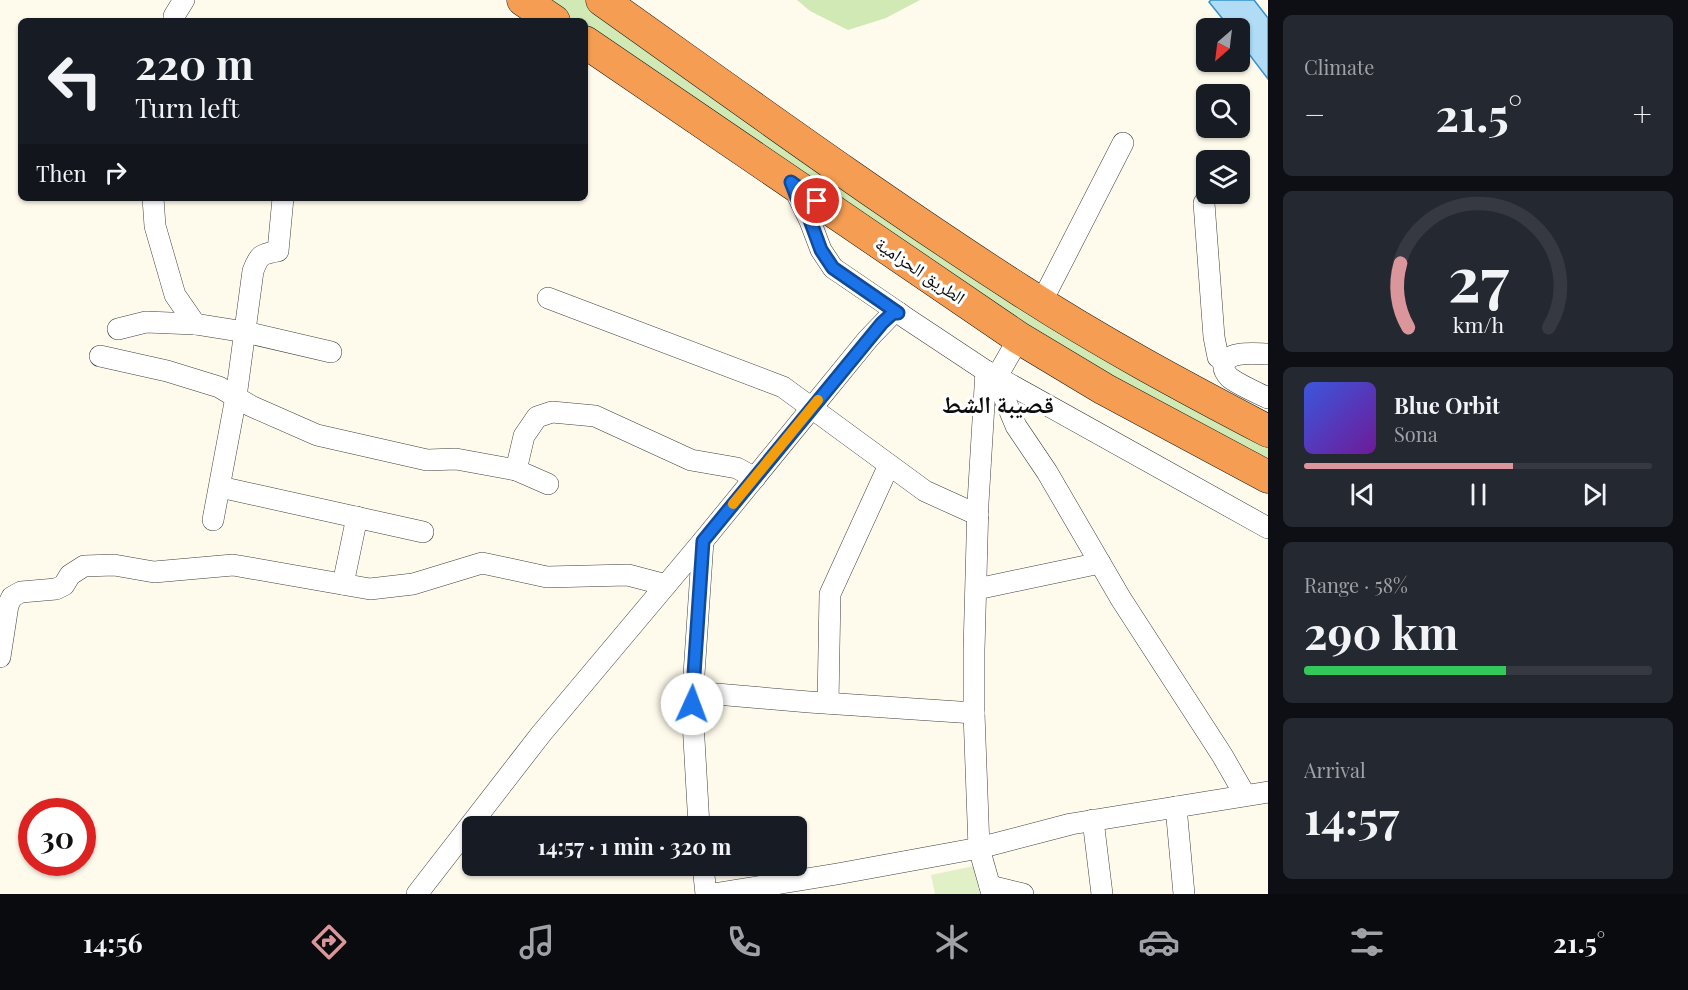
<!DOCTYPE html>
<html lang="en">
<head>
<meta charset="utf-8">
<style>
  :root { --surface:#171b24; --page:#242831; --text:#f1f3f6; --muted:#9ea1a6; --line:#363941; --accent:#da969b }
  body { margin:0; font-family:"Playfair Display","Noto Naskh Arabic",serif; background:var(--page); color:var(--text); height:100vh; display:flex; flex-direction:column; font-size:22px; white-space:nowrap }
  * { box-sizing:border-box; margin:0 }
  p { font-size:20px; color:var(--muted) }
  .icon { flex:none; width:33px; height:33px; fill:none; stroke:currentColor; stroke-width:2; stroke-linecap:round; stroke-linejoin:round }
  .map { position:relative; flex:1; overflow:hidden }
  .side { display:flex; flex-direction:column; gap:15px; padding:15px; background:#0d0f14; width:420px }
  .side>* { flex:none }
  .top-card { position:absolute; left:18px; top:18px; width:570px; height:183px; border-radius:9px; box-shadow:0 2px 4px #0004; background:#171b24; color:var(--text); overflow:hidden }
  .needle { width:39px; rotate:208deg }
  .fabs { position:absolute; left:1196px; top:18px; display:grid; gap:12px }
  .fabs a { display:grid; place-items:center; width:54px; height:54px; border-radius:9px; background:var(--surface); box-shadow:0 2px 4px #0004; font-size:30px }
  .speed { position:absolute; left:18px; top:798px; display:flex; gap:12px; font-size:30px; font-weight:700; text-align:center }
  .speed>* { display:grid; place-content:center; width:78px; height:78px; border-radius:50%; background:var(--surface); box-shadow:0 2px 4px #0004; line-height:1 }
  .speed .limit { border:9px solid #d22; background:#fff; color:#111 }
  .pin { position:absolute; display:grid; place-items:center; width:51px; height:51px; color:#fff; margin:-26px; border:3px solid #fff; border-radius:50%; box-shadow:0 2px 6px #0007 }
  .me { position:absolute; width:66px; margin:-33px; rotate:2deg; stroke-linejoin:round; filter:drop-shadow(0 0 4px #0008) }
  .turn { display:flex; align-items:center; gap:21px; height:126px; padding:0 18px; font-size:27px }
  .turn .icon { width:78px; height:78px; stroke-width:2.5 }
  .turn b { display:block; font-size:42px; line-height:51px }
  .then { display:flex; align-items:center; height:57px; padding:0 18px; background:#0003; gap:12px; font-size:22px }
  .big { font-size:45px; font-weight:700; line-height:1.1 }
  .side .widget { flex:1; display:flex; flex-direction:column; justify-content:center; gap:9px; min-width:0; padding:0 21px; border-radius:9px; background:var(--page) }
  .side .dial { align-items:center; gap:0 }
  .dial svg { height:156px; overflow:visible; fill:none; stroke:var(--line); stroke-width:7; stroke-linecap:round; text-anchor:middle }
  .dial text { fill:var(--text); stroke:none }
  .song { display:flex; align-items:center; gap:18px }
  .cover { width:72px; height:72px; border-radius:9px; background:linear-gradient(135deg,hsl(230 70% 55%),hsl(280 70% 35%)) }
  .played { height:6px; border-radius:3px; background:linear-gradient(90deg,var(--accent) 60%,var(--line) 60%) }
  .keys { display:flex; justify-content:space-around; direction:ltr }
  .heat { display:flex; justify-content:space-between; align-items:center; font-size:33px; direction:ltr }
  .charge { height:9px; border-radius:4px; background:linear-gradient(90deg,#34c759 58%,var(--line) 0) }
  .trip { position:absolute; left:462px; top:816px; width:345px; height:60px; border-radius:9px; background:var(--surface); box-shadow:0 2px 4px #0004; font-weight:700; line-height:60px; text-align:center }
  .tab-bar { display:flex; height:96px; justify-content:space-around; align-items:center; background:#090b0e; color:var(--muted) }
  .tab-bar .icon { width:42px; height:42px }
  .tab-bar .active { color:var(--accent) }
  .tab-bar b { font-size:27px; color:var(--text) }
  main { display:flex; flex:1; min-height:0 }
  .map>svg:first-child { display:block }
  .green { fill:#d0e9b5 }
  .pitch { fill:#e2f0c7 }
  .water { fill:#b0dcf6; stroke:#3791ce; stroke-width:1.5 }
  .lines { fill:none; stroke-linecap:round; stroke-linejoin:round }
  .minor-casing { stroke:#3f3f3f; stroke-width:22 }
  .highway-casing { stroke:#1d1d1d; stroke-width:33 }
  .minor { stroke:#fff; stroke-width:21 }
  .highway { stroke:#f59e53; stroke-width:32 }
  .route-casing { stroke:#114b97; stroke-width:15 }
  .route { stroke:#1a73e8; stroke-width:10 }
  .slow { stroke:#f59e0b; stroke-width:10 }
  .labels { text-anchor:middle; stroke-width:6; stroke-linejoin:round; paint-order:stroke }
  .street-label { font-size:18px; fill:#0c0c0c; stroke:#fff }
  .district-label { font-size:24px; font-weight:bold; fill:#0c0c0c; stroke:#fff }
</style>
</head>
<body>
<main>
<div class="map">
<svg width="1268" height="894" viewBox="0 0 1268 894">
  <rect width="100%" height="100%" fill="#fffbec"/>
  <g class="green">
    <path d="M 540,0 L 588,0 L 1268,441 L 1268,469 L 1096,374 L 585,31 L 585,21 L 571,21 Z"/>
    <path d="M 797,0 L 920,0 L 886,18 L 848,30 L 810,11 Z"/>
  </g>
  <path class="pitch" d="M 974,866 L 980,894 L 935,894 L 931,875 Z"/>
  <path class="water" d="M 1211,0 L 1254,0 L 1268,18 L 1268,79 L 1239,41 L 1239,28 L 1230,28 L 1209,2 Z"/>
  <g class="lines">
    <g class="minor-casing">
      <g id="minor">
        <path d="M 174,21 L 174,16 L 184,0"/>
        <path d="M 792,184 L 810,221 L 821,250 L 833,268 L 899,313"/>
        <path d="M 153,198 L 155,226 L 175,295 L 195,324"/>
        <path d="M 1204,203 L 1214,337 L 1218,357 L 1226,361"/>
        <path d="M 548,298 L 783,387 L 925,491 L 978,515"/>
        <path d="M 1041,303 L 1123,143"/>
        <path d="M 118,329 L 146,322 L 195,324 L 245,332 L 331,352"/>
        <path d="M 1019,338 L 996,378 L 1016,426 L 1047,472 L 1121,599 L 1222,755 L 1245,795"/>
        <path d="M 1268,354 C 1257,354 1227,350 1224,365 C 1223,370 1226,374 1230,378 C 1241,386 1256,392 1268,398"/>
        <path d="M 100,356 L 167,371 L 219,387 L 251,406 L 317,435 L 427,460 L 456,459 L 516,470 L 548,484"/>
        <path d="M 986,371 L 978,503 L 974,650 L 974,713 L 979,848 L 992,894"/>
        <path d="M 516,470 L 524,436 L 537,417 L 552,412 L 595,416 L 691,460 L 737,468 L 755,478"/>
        <path d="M 220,487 L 423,532"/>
        <path d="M 213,520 L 236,397 L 253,271 C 259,255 261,254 278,251 L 283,198"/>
        <path d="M 343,584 L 357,517"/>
        <path d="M 977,589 L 1100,563"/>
        <path d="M 0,657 L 8,605 L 12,597 L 21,592 L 56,589 L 64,585 L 70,575 L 84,566 L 114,565 L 154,572 L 233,565 L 370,589 L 413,584 L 482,563 L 547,577 L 628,575 L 666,585"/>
        <path d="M 693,692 L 809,702 L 974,713"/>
        <path d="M 828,703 L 830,594 L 889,465"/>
        <path d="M 1176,807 L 1184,894"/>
        <path d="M 1093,820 L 1102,894"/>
        <path d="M 699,826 L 692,704 L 703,541"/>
        <path d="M 703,866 L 706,894"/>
        <path d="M 990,886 L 1023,894"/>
        <path d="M 417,894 L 541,734 L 703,541 L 868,339 L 893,313 L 899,313 L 906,318 L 986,371 L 1268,528"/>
        <path d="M 713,894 L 837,874 L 979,848 L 1071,824 L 1268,792"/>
      </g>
    </g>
    <g class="highway-casing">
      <g id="highway">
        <path d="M 523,0 L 554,21"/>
        <path d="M 602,0 C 740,98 877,198 1020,290 C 1100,342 1184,387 1268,431"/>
        <path d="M 585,42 L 1019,338 L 1104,389 L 1268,477"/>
      </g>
    </g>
    <use href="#minor" class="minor"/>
    <use href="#highway" class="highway"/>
  </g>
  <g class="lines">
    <g class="route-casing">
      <path id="route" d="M 692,704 L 703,541 L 882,323 L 893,313 L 898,313 L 833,268 L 821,250 L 810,220 L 798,200 L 791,182 L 817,201"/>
    </g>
    <use href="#route" class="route"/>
    <path class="slow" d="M 733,504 L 818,400"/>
  </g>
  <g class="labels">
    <g class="street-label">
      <text transform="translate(920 271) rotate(34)" y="6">الطريق الحزامية</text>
    </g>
    <g class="district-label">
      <text x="998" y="413">قصيبة الشط</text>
    </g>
  </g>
</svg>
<div class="fabs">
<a><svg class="needle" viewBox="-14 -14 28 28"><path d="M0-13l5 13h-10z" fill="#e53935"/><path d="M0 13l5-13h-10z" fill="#9ea1a6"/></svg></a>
<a><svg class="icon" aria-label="search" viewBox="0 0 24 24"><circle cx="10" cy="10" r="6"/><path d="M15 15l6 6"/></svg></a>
<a><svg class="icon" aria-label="layers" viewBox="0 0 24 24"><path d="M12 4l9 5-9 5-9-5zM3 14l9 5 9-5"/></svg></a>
</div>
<div class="speed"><div class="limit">30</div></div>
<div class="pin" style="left:817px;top:201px;background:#d93025"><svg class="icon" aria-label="arrive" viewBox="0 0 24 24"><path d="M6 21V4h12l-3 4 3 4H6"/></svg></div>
<svg class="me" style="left:692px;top:704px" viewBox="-20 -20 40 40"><circle r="19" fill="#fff"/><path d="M0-13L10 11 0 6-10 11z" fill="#1a73e8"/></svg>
<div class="trip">14:57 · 1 min · 320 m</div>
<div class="top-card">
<div class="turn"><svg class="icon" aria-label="left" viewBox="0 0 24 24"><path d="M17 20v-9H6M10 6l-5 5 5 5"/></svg><div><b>220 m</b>Turn left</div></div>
<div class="then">Then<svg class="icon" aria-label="right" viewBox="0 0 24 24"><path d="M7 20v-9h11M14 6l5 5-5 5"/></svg></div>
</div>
</div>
<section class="side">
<div class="widget"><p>Climate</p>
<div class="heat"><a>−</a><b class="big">21.5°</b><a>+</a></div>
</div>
<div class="widget dial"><svg viewBox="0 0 100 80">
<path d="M14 69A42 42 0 1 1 86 69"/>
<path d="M14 69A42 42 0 0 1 10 36" stroke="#da969b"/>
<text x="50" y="56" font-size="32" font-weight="700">27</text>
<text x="50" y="72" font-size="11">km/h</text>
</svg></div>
<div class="widget">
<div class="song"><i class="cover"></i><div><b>Blue Orbit</b><p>Sona</p></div></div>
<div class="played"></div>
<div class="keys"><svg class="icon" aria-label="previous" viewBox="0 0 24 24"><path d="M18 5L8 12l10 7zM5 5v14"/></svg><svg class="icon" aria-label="pause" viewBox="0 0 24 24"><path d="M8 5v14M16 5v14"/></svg><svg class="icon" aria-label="next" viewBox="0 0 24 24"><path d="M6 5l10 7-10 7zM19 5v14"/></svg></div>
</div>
<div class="widget"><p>Range · 58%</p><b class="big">290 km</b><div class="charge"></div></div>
<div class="widget"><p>Arrival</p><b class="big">14:57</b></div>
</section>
</main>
<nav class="tab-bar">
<b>14:56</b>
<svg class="icon active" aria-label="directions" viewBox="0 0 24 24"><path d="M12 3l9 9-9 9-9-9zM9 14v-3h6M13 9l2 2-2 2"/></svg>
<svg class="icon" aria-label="music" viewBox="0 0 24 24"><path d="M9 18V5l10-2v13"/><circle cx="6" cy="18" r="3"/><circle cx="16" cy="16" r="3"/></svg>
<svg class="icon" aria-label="phone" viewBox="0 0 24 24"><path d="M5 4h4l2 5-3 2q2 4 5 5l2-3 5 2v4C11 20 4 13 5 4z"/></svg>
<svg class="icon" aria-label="climate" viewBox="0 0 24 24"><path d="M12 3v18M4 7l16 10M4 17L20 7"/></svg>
<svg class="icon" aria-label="car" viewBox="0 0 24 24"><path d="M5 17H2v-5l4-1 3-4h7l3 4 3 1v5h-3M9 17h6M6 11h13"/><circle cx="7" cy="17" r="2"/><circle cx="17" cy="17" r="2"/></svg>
<svg class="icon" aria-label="filters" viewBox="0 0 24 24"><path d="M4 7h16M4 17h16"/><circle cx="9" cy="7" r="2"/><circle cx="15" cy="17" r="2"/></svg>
<b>21.5°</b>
</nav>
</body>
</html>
